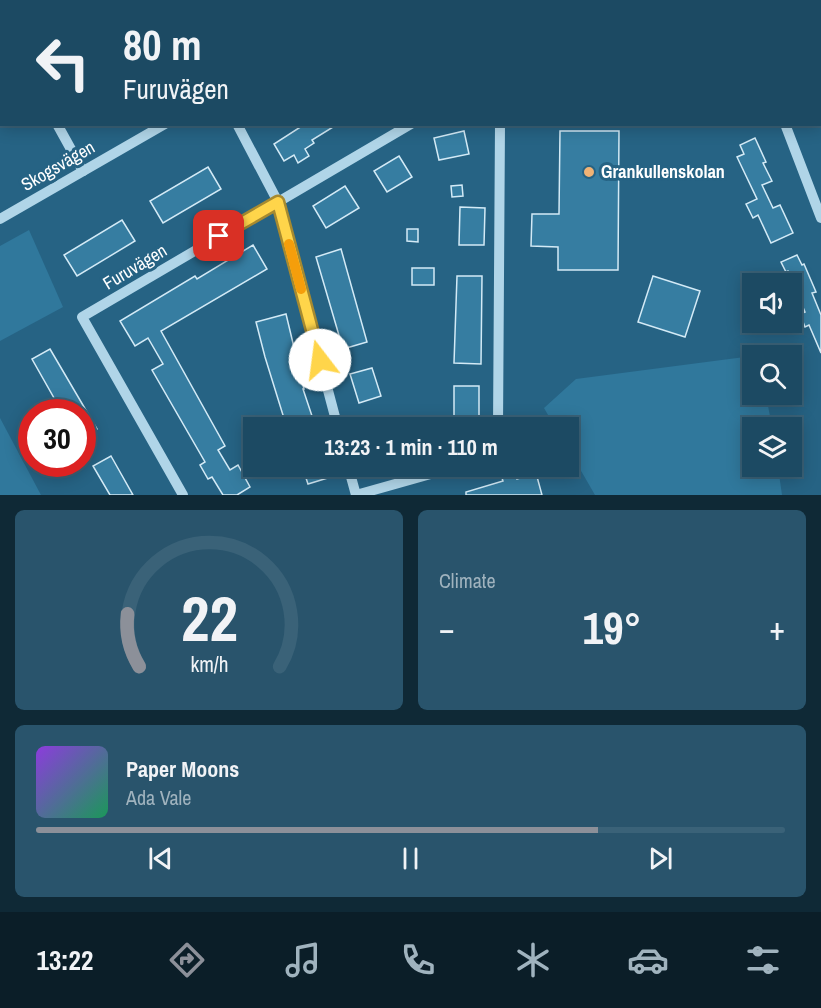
<!DOCTYPE html>
<html lang="en">
<head>
<meta charset="utf-8">
<style>
  :root { --surface:#1c4a63; --page:#29546c; --text:#f1f3f6; --muted:#a0b3be; --line:#3a6278; --accent:#8c9099 }
  body { margin:0; font-family:"Archivo Narrow",sans-serif; background:var(--page); color:var(--text); height:100vh; display:flex; flex-direction:column; font-size:22px; white-space:nowrap }
  * { box-sizing:border-box; margin:0 }
  p { font-size:20px; color:var(--muted) }
  .icon { flex:none; width:33px; height:33px; fill:none; stroke:currentColor; stroke-width:2; stroke-linecap:round; stroke-linejoin:round }
  .map { position:relative; height:495px; overflow:hidden }
  .panel { display:flex; flex-direction:column; gap:15px; padding:15px; background:#0f2936; flex:1 }
  .panel>* { flex:none }
  .hud { position:absolute; left:0px; top:0px; width:822px; height:126px; box-shadow:0 3px 15px #0003,0 0 0 2px var(--line); background:#1c4a63; color:var(--text); overflow:hidden }
  .tools { position:absolute; left:742px; top:273px; display:grid; gap:12px }
  .tools a { display:grid; place-items:center; width:60px; height:60px; border-radius:0px; background:var(--surface); box-shadow:0 3px 15px #0003,0 0 0 2px var(--line); font-size:30px }
  .speed { position:absolute; left:18px; top:399px; display:flex; gap:12px; font-size:30px; font-weight:700; text-align:center }
  .speed>* { display:grid; place-content:center; width:78px; height:78px; border-radius:50%; background:var(--surface); box-shadow:0 3px 15px #0003,0 0 0 2px var(--line); line-height:1 }
  .speed .limit { border:9px solid #d22; background:#fff; color:#111 }
  .pin { position:absolute; display:grid; place-items:center; width:51px; height:51px; color:#fff; margin:-26px; border-radius:12px; box-shadow:0 3px 9px #0006 }
  .me { position:absolute; width:66px; margin:-33px; rotate:345deg; stroke-linejoin:round; filter:drop-shadow(0 0 4px #0008) }
  .turn { display:flex; align-items:center; gap:21px; height:126px; padding:0 24px; font-size:27px }
  .turn .icon { width:78px; height:78px; stroke-width:2.5 }
  .turn b { display:block; font-size:42px; line-height:51px }
  .big { font-size:45px; font-weight:800; line-height:1.1 }
  .panel .tile { flex:1; display:flex; flex-direction:column; justify-content:center; gap:9px; min-width:0; padding:0 21px; border-radius:9px; background:var(--page) }
  .panel .dial { align-items:center; gap:0 }
  .dial svg { height:156px; overflow:visible; fill:none; stroke:var(--line); stroke-width:7; stroke-linecap:round; text-anchor:middle }
  .dial text { fill:var(--text); stroke:none }
  .song { display:flex; align-items:center; gap:18px }
  .cover { width:72px; height:72px; border-radius:9px; background:linear-gradient(135deg,hsl(270 70% 55%),hsl(150 70% 35%)) }
  .played { height:6px; border-radius:3px; background:linear-gradient(90deg,var(--accent) 75%,var(--line) 75%) }
  .keys { display:flex; justify-content:space-around; direction:ltr }
  .heat { display:flex; justify-content:space-between; align-items:center; font-size:33px; direction:ltr }
  .panel .tiles { flex:1; display:grid; gap:15px; grid-template-columns:1fr 1fr }
  .tile:last-child { grid-column:span 2 }
  .trip { position:absolute; left:243px; top:417px; width:336px; height:60px; border-radius:0px; background:var(--surface); box-shadow:0 3px 15px #0003,0 0 0 2px var(--line); font-weight:800; line-height:60px; text-align:center }
  .dock { display:flex; height:96px; justify-content:space-around; align-items:center; background:#0b1e28; color:var(--muted) }
  .dock .icon { width:42px; height:42px }
  .dock .active { color:var(--accent) }
  .dock b { font-size:27px; color:var(--text) }
  .map>svg:first-child { display:block }
  .green { fill:#30789c }
  .building { fill:#367da1; stroke:#d3eaf6; stroke-width:1.5 }
  .lines { fill:none; stroke-linecap:round; stroke-linejoin:round }
  .minor { stroke:#b0d5e8; stroke-width:10 }
  .route-casing { stroke:#a68a30; stroke-width:15 }
  .route { stroke:#ffd54a; stroke-width:10 }
  .slow { stroke:#f59e0b; stroke-width:10 }
  .poi-dot { fill:#f1b375; stroke:#266384; stroke-width:2 }
  .labels { text-anchor:middle; stroke-width:6; stroke-linejoin:round; paint-order:stroke }
  .street-label { font-size:18px; fill:#fff; stroke:#266384 }
  .poi-label { font-size:18px; font-weight:bold; fill:#fff; stroke:#266384; text-anchor:start }
</style>
</head>
<body>
<div class="map">
<svg width="821" height="495" viewBox="0 0 821 495">
  <rect width="100%" height="100%" fill="#266384"/>
  <g class="green">
    <path d="M 29,230 L 63,307 L 0,341 L 0,246 Z"/>
    <path d="M 760,355 L 753,356 L 753,394 L 766,395 L 772,427 L 753,428 L 753,466 L 778,467 L 782,495 L 595,495 L 569,450 L 568,428 L 555,427 L 544,408 L 576,379 Z"/>
    <path d="M 0,418 L 41,495 L 0,495 Z"/>
  </g>
  <g class="building">
    <path d="M 305,124 L 338,124 L 312,140 L 314,143 L 305,149 L 309,156 L 298,163 L 294,155 L 284,161 L 274,144 Z"/>
    <path d="M 464,131 L 469,154 L 439,160 L 434,138 Z"/>
    <path d="M 560,131 L 619,131 L 618,270 L 558,270 L 558,247 L 531,246 L 532,214 L 559,214 Z"/>
    <path d="M 755,138 L 766,162 L 763,163 L 772,181 L 762,185 L 773,208 L 780,205 L 793,233 L 771,243 L 758,215 L 753,218 L 746,204 L 757,199 L 737,157 L 744,154 L 740,145 Z"/>
    <path d="M 399,156 L 412,177 L 387,192 L 374,171 Z"/>
    <path d="M 208,167 L 221,189 L 163,223 L 150,201 Z"/>
    <path d="M 462,185 L 463,196 L 452,197 L 451,186 Z"/>
    <path d="M 345,186 L 359,208 L 326,228 L 313,206 Z"/>
    <path d="M 460,207 L 485,208 L 484,245 L 459,245 Z"/>
    <path d="M 122,220 L 135,241 L 77,276 L 64,255 Z"/>
    <path d="M 407,229 L 418,229 L 418,242 L 407,241 Z"/>
    <path d="M 253,245 L 267,269 L 161,331 L 225,446 L 218,450 L 230,470 L 238,465 L 250,487 L 237,495 L 223,495 L 212,477 L 208,479 L 200,465 L 205,462 L 152,370 L 163,364 L 148,338 L 135,346 L 120,321 L 195,276 L 197,279 Z"/>
    <path d="M 341,249 L 367,342 L 343,349 L 316,257 Z"/>
    <path d="M 797,255 L 802,265 L 804,264 L 816,292 L 812,293 L 821,315 L 821,353 L 809,325 L 805,327 L 800,314 L 805,312 L 788,271 L 786,272 L 781,262 Z"/>
    <rect x="412" y="268" width="22" height="17"/>
    <path d="M 457,276 L 482,276 L 481,364 L 454,363 Z"/>
    <path d="M 653,276 L 700,291 L 685,337 L 638,322 Z"/>
    <path d="M 286,314 L 304,389 L 303,389 L 316,428 L 287,428 L 265,357 L 256,322 Z"/>
    <path d="M 50,349 L 97,429 L 82,437 L 82,412 L 62,412 L 32,359 Z"/>
    <path d="M 372,368 L 381,396 L 359,403 L 350,374 Z"/>
    <rect x="454" y="386" width="25" height="39"/>
    <path d="M 111,456 L 133,495 L 110,495 L 93,466 Z"/>
    <path d="M 302,466 L 327,466 L 331,477 L 308,484 Z"/>
    <path d="M 536,473 L 542,495 L 466,495 L 466,492 L 503,481 L 502,478 L 516,474 L 517,479 Z"/>
  </g>
  <g class="lines">
    <g class="minor">
      <path d="M 124,2 L 126,0"/>
      <path d="M 413,2 L 418,0"/>
      <path d="M 820,35 L 821,35"/>
      <path d="M 0,71 L 2,70"/>
      <path d="M 57,124 L 83,171"/>
      <path d="M 237,124 L 278,202 L 338,428"/>
      <path d="M 785,124 L 821,218"/>
      <path d="M 0,219 L 165,124"/>
      <path d="M 498,428 L 500,124"/>
      <path d="M 348,466 L 356,495 L 459,466"/>
      <path d="M 183,495 L 82,317 L 411,124"/>
    </g>
  </g>
  <g class="lines">
    <g class="route-casing">
      <path id="route" d="M 219,236 L 278,202 L 320,360"/>
    </g>
    <use href="#route" class="route"/>
    <path class="slow" d="M 289,244 L 301,289"/>
  </g>
  <circle class="poi-dot" cx="589" cy="172" r="6"/>
  <g class="labels">
    <g class="street-label">
      <text transform="translate(58 166) rotate(-30)" y="6">Skogsvägen</text>
      <text transform="translate(135 267) rotate(-31)" y="6">Furuvägen</text>
    </g>
    <g class="poi-label">
      <text x="601" y="178">Grankullenskolan</text>
    </g>
  </g>
</svg>
<div class="tools">
<a><svg class="icon" aria-label="sound" viewBox="0 0 24 24"><path d="M4 9h4l5-4v14l-5-4H4zM17 9q2 3 0 6"/></svg></a>
<a><svg class="icon" aria-label="search" viewBox="0 0 24 24"><circle cx="10" cy="10" r="6"/><path d="M15 15l6 6"/></svg></a>
<a><svg class="icon" aria-label="layers" viewBox="0 0 24 24"><path d="M12 4l9 5-9 5-9-5zM3 14l9 5 9-5"/></svg></a>
</div>
<div class="speed"><div class="limit">30</div></div>
<div class="pin" style="left:219px;top:236px;background:#d93025"><svg class="icon" aria-label="arrive" viewBox="0 0 24 24"><path d="M6 21V4h12l-3 4 3 4H6"/></svg></div>
<svg class="me" style="left:320px;top:360px" viewBox="-20 -20 40 40"><circle r="19" fill="#fff"/><path d="M0-13L10 11 0 6-10 11z" fill="#ffd54a"/></svg>
<div class="trip">13:23 · 1 min · 110 m</div>
<div class="hud">
<div class="turn"><svg class="icon" aria-label="left" viewBox="0 0 24 24"><path d="M17 20v-9H6M10 6l-5 5 5 5"/></svg><div><b>80 m</b>Furuvägen</div></div>
</div>
</div>
<section class="panel">
<div class="tiles">
<div class="tile dial"><svg viewBox="0 0 100 80">
<path d="M14 69A42 42 0 1 1 86 69"/>
<path d="M14 69A42 42 0 0 1 8 42" stroke="#8c9099"/>
<text x="50" y="56" font-size="32" font-weight="700">22</text>
<text x="50" y="72" font-size="11">km/h</text>
</svg></div>
<div class="tile"><p>Climate</p>
<div class="heat"><a>−</a><b class="big">19°</b><a>+</a></div>
</div>
<div class="tile">
<div class="song"><i class="cover"></i><div><b>Paper Moons</b><p>Ada Vale</p></div></div>
<div class="played"></div>
<div class="keys"><svg class="icon" aria-label="previous" viewBox="0 0 24 24"><path d="M18 5L8 12l10 7zM5 5v14"/></svg><svg class="icon" aria-label="pause" viewBox="0 0 24 24"><path d="M8 5v14M16 5v14"/></svg><svg class="icon" aria-label="next" viewBox="0 0 24 24"><path d="M6 5l10 7-10 7zM19 5v14"/></svg></div>
</div>
</div>
</section>
<nav class="dock">
<b>13:22</b>
<svg class="icon active" aria-label="directions" viewBox="0 0 24 24"><path d="M12 3l9 9-9 9-9-9zM9 14v-3h6M13 9l2 2-2 2"/></svg>
<svg class="icon" aria-label="music" viewBox="0 0 24 24"><path d="M9 18V5l10-2v13"/><circle cx="6" cy="18" r="3"/><circle cx="16" cy="16" r="3"/></svg>
<svg class="icon" aria-label="phone" viewBox="0 0 24 24"><path d="M5 4h4l2 5-3 2q2 4 5 5l2-3 5 2v4C11 20 4 13 5 4z"/></svg>
<svg class="icon" aria-label="climate" viewBox="0 0 24 24"><path d="M12 3v18M4 7l16 10M4 17L20 7"/></svg>
<svg class="icon" aria-label="car" viewBox="0 0 24 24"><path d="M5 17H2v-5l4-1 3-4h7l3 4 3 1v5h-3M9 17h6M6 11h13"/><circle cx="7" cy="17" r="2"/><circle cx="17" cy="17" r="2"/></svg>
<svg class="icon" aria-label="filters" viewBox="0 0 24 24"><path d="M4 7h16M4 17h16"/><circle cx="9" cy="7" r="2"/><circle cx="15" cy="17" r="2"/></svg>
</nav>
</body>
</html>
